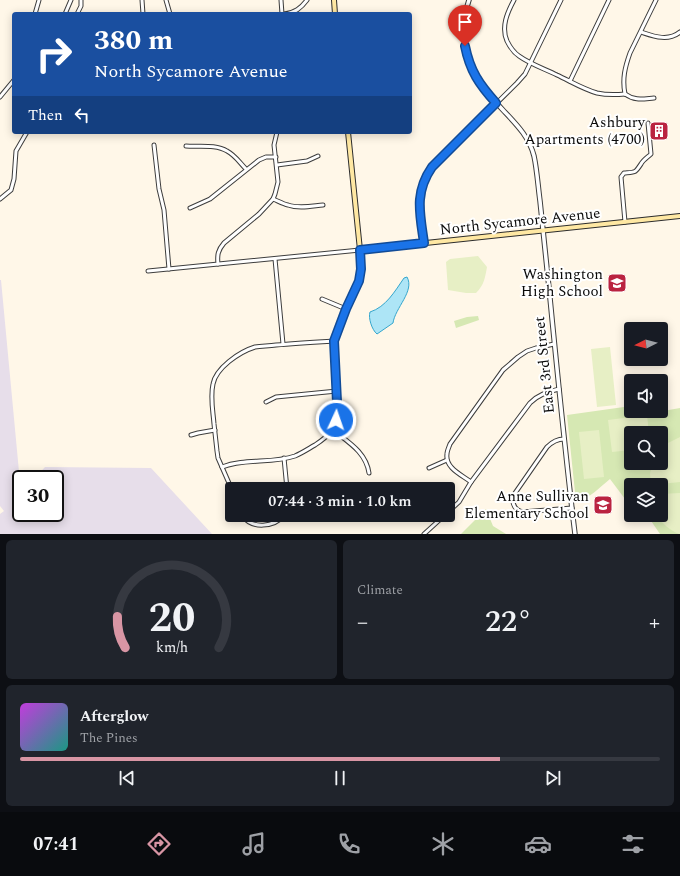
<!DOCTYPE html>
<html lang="en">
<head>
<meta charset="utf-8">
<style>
  :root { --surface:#171b24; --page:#20242c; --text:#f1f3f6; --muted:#9ea1a6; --line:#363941; --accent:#d895a4 }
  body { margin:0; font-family:Spectral,serif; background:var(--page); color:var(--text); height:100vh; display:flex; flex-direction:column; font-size:15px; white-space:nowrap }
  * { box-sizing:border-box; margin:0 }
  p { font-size:13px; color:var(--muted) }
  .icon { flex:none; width:22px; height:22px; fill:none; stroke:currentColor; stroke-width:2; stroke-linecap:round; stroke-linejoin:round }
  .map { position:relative; height:534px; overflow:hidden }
  .panel { display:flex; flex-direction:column; gap:6px; padding:6px; background:#0d0f14; flex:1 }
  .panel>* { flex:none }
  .top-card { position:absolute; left:12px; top:12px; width:400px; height:122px; border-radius:4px; box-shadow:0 2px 10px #0003; background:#1a4fa0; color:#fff; overflow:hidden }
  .needle { width:26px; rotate:264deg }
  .fabs { position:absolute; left:624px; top:322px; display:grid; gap:8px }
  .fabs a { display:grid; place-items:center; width:44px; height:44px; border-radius:4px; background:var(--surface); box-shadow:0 2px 10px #0003; font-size:20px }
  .speed { position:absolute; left:12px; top:470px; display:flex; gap:8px; font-size:20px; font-weight:700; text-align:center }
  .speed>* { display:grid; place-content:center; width:52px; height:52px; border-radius:50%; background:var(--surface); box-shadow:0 2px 10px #0003; line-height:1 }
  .speed .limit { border:2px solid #111; border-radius:6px; background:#fff; color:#111 }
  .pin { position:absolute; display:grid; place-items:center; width:34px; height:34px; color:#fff; margin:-41px -17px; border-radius:50% 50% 50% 0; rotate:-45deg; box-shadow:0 0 4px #0007 }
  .pin .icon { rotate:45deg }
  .me { position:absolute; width:44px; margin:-22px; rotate:3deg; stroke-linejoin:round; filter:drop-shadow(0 0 3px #0008) }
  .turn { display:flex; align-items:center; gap:14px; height:84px; padding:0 16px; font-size:18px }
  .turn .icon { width:52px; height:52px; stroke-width:2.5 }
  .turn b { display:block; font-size:28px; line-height:34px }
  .then { display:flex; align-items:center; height:38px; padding:0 16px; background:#0003; gap:8px; font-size:15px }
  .big { font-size:30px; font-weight:600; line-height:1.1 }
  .panel .card { flex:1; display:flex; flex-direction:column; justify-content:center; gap:6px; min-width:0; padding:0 14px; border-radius:6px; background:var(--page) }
  .panel .dial { align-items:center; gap:0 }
  .dial svg { height:104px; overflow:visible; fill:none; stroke:var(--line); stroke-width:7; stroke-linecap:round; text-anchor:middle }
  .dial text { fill:var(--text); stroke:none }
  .song { display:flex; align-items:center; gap:12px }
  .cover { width:48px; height:48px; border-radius:6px; background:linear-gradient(135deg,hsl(290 70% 55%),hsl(170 70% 35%)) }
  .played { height:4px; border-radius:2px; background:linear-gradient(90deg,var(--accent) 75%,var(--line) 75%) }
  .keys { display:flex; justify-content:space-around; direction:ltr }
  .heat { display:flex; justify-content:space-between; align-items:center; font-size:22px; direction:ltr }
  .panel .tiles { flex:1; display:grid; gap:6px; grid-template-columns:1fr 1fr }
  .card:last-child { grid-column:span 2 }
  .trip { position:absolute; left:225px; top:482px; width:230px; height:40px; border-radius:4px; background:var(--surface); box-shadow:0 2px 10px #0003; font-weight:600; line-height:40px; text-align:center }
  .dock { display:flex; height:64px; justify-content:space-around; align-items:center; background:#090b0e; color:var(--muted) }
  .dock .icon { width:28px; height:28px }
  .dock .active { color:var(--accent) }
  .dock b { font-size:18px; color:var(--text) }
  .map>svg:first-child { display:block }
  .industrial { fill:#e7deea }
  .green { fill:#d6e8b3; fill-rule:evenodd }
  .pitch { fill:#e7efc5 }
  .water { fill:#ade5f6; stroke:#34a6cd }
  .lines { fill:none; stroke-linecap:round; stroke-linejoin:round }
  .minor-casing { stroke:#3d3d3d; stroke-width:5 }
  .tertiary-casing { stroke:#3d3d3d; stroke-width:5.5 }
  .secondary-casing { stroke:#2c2c2c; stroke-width:6 }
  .minor { stroke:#fff; stroke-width:3 }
  .tertiary { stroke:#fff; stroke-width:3.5 }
  .secondary { stroke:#ffe8a3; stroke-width:4 }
  .route-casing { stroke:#114b97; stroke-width:10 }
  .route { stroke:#1a73e8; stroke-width:7 }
  .labels { text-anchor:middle; stroke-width:4; stroke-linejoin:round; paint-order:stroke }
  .poi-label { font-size:15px; fill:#0a0a0a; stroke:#fff; text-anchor:end }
  .street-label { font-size:15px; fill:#0a0a0a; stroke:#fff }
</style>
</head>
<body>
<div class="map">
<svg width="680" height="534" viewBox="0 0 680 534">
  <rect width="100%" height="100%" fill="#fff7e8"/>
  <path class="industrial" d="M 0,280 L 1,280 L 21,493 L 21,513 L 55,513 L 55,479 L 34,479 L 45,467 L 151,468 L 212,534 L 0,534 L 0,514 L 4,511 L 0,506 Z"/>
  <g class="green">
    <path d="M 478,316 L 479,320 L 456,328 L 454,321 L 467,317 Z"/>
    <path d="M 631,406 L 631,411 L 646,411 L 652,413 L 680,408 L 680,534 L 660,534 L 647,515 L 661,515 L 661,485 L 631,485 L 631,507 L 610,479 C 600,487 589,499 576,502 L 567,415 ZM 631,433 L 661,433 L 661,463 L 631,463 Z"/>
    <path d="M 486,509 L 493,526 L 506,534 L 461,534 Z"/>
  </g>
  <g class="pitch">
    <path d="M 478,256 L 487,267 C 485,278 484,285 476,293 L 466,293 L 448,290 L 446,262 L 450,259 Z"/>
    <path d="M 610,347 L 616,405 L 597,407 L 591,349 Z"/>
    <path d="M 647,415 L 649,433 L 631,433 L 631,450 L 612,452 L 608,420 Z"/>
    <path d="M 599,430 L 604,477 L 584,479 L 579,432 Z"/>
    <path d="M 680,437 L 680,482 L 651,485 L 650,473 L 653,463 L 661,463 L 661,449 L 668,443 Z"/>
    <path d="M 680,493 L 680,534 L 679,534 C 670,530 663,525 657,515 L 661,515 L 661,494 Z"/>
  </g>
  <path class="water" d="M 407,277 C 415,291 395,308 393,323 L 377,334 C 372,330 368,318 370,312 C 386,307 395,291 404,278 Z"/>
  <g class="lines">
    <g class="minor-casing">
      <g id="minor">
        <path d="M 142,0 L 143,14"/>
        <path d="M 166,0 L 170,14"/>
        <path d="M 281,0 L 282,14"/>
        <path d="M 514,0 C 507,13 501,27 507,41 C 510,47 513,52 519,56 C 530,64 545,69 557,75 C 570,81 583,89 597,93 C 606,95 615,95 625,94"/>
        <path d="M 35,14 L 39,0"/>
        <path d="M 65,14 L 71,0"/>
        <path d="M 77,14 L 81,6 L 81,0"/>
        <path d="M 284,14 C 295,13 301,8 307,0"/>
        <path d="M 641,32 C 653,36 668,42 680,32"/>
        <path d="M 570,81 L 609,0"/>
        <path d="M 625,94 C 622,79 625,67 630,53 L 656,0"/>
        <path d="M 625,94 C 635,101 642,99 654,98"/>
        <path d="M 0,97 L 14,80"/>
        <path d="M 154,145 L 159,189 L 164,210 L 169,269"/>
        <path d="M 186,146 C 199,147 216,144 227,151 C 235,155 240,163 246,169"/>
        <path d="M 277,165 L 307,161 L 318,156"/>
        <path d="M 0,199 L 11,190 L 14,179 L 16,151 L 27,132"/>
        <path d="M 273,199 C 278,201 283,204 288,205 C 299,209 312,206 323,205"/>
        <path d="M 190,208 L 210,199 L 259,160 L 266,157 L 276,157"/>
        <path d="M 625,222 L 621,177 L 624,173 C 636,172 635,173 641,164 C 643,160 648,157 651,154 L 648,123"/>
        <path d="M 424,243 C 420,214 414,193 432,167 L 517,83 L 525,74 L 561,0"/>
        <path d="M 275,259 L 283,344"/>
        <path d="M 218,264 C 217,255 218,250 224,243 L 259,214 L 273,199 L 275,194 L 278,182 L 274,145 L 277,132"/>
        <path d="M 148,271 L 360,250 L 361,269 L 359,281 L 346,309 L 334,341 L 338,411 C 336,428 329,436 315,445 C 308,449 302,453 295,456 C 272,464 245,458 222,467"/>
        <path d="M 322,299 L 346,309"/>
        <path d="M 266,402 L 276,397 L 337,391"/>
        <path d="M 333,430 C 348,442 366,452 369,473"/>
        <path d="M 191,435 L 198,433 L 215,430"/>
        <path d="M 564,439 C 557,439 552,442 547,447 L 513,496 C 512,504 515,510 522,512 L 572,508"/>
        <path d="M 284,458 L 287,489"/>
        <path d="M 429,468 L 447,460"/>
        <path d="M 471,482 C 462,475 445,468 447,454 C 447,451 449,447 450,444 L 503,370 L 518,357 L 527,351 L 536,348 L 554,344"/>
        <path d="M 232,490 L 218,458 L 217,451 C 216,442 215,433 214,424 C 213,411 210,397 213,384 C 216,368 239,352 255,347 C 262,346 269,346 276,345 C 295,343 315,342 334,341"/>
        <path d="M 448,512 L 459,502 L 471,482 L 530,403 C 539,394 548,392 559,389"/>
        <path d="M 242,515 C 252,530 274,527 285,515"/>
        <path d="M 424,534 L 445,515"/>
      </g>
    </g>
    <g class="tertiary-casing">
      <path id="tertiary" d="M 469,0 C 460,26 463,58 478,81 C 485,91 494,100 502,109 C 515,123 529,136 534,156 C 537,170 538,186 540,201 C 543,230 546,259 549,288 C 557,370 565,452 575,534"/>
    </g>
    <g class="secondary-casing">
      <g id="secondary">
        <path d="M 334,0 L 335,14"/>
        <path d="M 348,132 L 360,250 L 680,216"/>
      </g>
    </g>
    <use href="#minor" class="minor"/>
    <use href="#tertiary" class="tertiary"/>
    <use href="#secondary" class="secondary"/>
  </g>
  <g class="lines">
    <g class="route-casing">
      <path id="route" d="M 336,420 L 337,402 L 334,341 L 346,309 L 359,281 L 361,269 L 360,250 L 424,243 C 420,214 414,193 432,167 L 496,103 C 479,84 470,71 465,46"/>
    </g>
    <use href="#route" class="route"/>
  </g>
  <defs>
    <g id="building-square" transform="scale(1)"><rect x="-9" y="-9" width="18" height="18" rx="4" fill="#ba2340" stroke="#fff"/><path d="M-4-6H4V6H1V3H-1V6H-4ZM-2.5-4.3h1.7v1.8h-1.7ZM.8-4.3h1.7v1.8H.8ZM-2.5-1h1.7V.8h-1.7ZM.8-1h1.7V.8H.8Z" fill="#fff"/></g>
    <g id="school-square" transform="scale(1)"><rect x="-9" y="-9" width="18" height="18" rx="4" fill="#ba2340" stroke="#fff"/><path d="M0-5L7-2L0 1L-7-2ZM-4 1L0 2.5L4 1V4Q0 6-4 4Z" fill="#fff"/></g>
  </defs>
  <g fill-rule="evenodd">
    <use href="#building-square" x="659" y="131"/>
    <use href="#school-square" x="617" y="283"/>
    <use href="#school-square" x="603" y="505"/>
  </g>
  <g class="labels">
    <g class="poi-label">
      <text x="645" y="127">Ashbury<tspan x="645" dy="17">Apartments (4700)</tspan></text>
      <text x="603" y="279">Washington<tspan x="603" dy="17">High School</tspan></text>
      <text x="589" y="501">Anne Sullivan<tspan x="589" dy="17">Elementary School</tspan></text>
    </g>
    <g class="street-label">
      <text transform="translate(520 221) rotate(-6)" y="5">North Sycamore Avenue</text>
      <text transform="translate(544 365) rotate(-96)" y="5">East 3rd Street</text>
    </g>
  </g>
</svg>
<div class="fabs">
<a><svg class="needle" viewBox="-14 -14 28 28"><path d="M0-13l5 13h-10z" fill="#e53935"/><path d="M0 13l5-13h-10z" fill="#9ea1a6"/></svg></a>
<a><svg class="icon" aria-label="sound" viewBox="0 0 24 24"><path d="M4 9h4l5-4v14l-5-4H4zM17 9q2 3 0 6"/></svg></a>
<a><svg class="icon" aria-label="search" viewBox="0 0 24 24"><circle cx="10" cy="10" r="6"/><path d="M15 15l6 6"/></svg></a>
<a><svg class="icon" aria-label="layers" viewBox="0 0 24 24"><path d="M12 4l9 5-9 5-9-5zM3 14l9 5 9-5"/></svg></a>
</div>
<div class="speed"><div class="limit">30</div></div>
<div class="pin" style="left:465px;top:46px;background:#d93025"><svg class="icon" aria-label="arrive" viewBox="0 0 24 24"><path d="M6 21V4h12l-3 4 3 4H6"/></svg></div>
<svg class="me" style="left:336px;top:420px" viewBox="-20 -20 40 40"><circle r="17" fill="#1a73e8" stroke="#fff" stroke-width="3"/><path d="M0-11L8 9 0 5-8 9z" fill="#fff"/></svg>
<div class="trip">07:44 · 3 min · 1.0 km</div>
<div class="top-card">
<div class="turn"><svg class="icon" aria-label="right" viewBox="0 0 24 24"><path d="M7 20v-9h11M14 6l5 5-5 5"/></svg><div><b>380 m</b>North Sycamore Avenue</div></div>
<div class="then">Then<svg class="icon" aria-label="left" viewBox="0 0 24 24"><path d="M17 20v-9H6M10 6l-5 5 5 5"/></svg></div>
</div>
</div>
<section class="panel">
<div class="tiles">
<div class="card dial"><svg viewBox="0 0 100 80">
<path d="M14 69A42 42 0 1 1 86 69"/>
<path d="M14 69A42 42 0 0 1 8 45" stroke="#d895a4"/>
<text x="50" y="56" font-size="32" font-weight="700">20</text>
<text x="50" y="72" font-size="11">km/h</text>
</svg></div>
<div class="card"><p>Climate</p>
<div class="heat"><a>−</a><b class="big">22°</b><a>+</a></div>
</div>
<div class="card">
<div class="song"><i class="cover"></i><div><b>Afterglow</b><p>The Pines</p></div></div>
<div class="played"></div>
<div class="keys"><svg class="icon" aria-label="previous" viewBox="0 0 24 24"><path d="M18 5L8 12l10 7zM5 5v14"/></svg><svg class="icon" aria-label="pause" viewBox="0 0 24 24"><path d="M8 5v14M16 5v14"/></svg><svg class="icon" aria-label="next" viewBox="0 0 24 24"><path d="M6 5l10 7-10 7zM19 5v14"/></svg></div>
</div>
</div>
</section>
<nav class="dock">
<b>07:41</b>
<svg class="icon active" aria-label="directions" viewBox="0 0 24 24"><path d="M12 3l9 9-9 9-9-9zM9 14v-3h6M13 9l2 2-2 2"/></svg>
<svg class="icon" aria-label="music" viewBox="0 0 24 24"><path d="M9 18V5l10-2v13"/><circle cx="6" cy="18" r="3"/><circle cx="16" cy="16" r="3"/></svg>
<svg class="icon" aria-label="phone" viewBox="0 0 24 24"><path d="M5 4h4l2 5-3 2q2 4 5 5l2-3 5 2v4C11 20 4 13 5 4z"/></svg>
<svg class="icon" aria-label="climate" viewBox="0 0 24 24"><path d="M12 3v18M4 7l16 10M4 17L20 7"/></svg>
<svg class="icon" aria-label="car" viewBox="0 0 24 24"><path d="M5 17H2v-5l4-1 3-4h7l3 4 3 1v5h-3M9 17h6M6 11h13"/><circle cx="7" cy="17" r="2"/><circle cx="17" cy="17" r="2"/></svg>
<svg class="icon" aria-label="filters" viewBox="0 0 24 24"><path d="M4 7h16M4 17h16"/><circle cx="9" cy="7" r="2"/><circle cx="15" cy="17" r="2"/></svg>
</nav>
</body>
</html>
